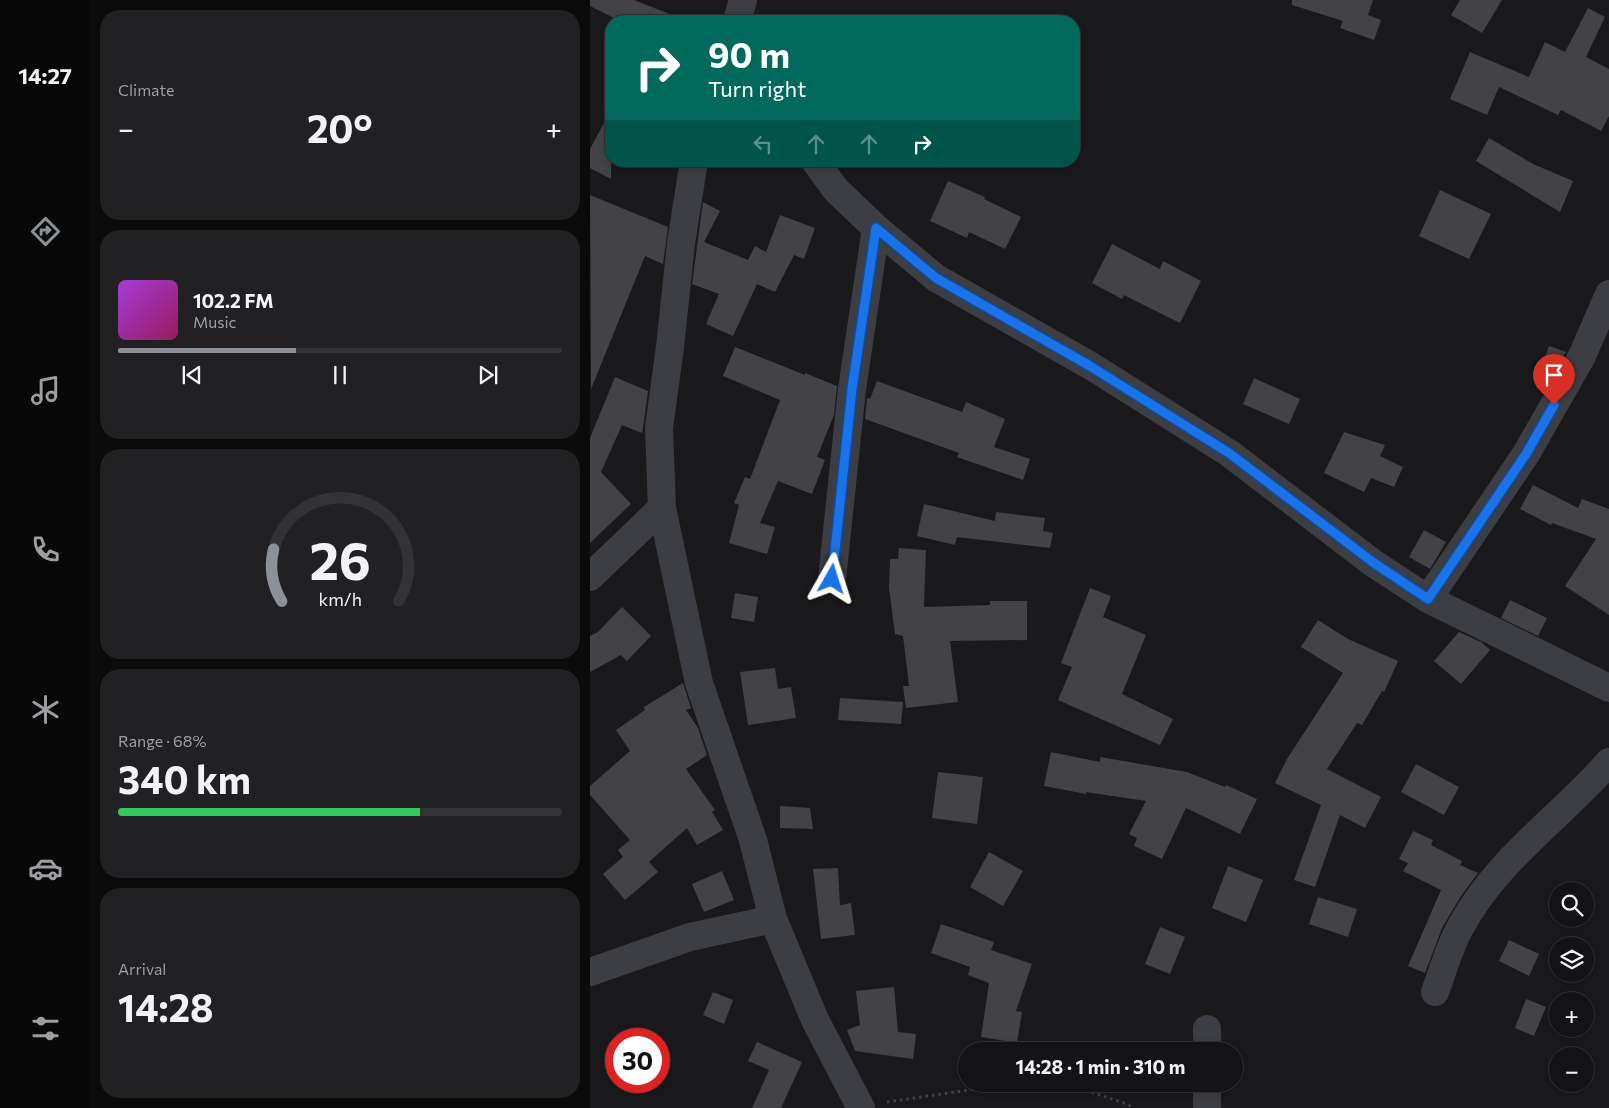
<!DOCTYPE html>
<html lang="en">
<head>
<meta charset="utf-8">
<style>
  :root { --surface:#141416; --page:#212123; --text:#f1f3f6; --muted:#9d9ea1; --line:#333335; --accent:#8c9099 }
  body { margin:0; font-family:Commissioner,sans-serif; background:var(--page); color:var(--text); height:100vh; display:flex; flex-direction:column; font-size:19px; white-space:nowrap }
  * { box-sizing:border-box; margin:0 }
  p { font-size:16px; color:var(--muted) }
  .icon { flex:none; width:28px; height:28px; fill:none; stroke:currentColor; stroke-width:2; stroke-linecap:round; stroke-linejoin:round }
  .map { position:relative; flex:1; overflow:hidden }
  .sheet { display:flex; flex-direction:column; gap:10px; padding:10px; background:#0b0b0c; width:500px }
  .sheet>* { flex:none }
  .guide { position:absolute; left:15px; top:15px; width:475px; height:152px; border-radius:20px; box-shadow:0 2px 8px #0003,0 0 0 1px var(--line); background:#00695c; color:#fff; overflow:hidden }
  .controls { position:absolute; left:959px; top:882px; display:grid; gap:10px }
  .controls a { display:grid; place-items:center; width:45px; height:45px; border-radius:50%; background:var(--surface); box-shadow:0 2px 8px #0003,0 0 0 1px var(--line); font-size:25px }
  .speed { position:absolute; left:15px; top:1028px; display:flex; gap:10px; font-size:25px; font-weight:700; text-align:center }
  .speed>* { display:grid; place-content:center; width:65px; height:65px; border-radius:50%; background:var(--surface); box-shadow:0 2px 8px #0003,0 0 0 1px var(--line); line-height:1 }
  .speed .limit { border:8px solid #d22; background:#fff; color:#111 }
  .pin { position:absolute; display:grid; place-items:center; width:42px; height:42px; color:#fff; margin:-51px -21px; border-radius:50% 50% 50% 0; rotate:-45deg; box-shadow:0 0 5px #0007 }
  .pin .icon { rotate:45deg }
  .me { position:absolute; width:55px; margin:-28px; rotate:6deg; stroke-linejoin:round; filter:drop-shadow(0 0 4px #0008) }
  .turn { display:flex; align-items:center; gap:18px; height:105px; padding:0 20px; font-size:22px }
  .turn .icon { width:65px; height:65px; stroke-width:2.5 }
  .turn b { display:block; font-size:35px; line-height:42px }
  .lanes { display:flex; align-items:center; height:48px; padding:0 20px; background:#0003; justify-content:center; gap:25px; direction:ltr }
  .lanes .off { opacity:.35 }
  .big { font-size:38px; font-weight:700; line-height:1.1 }
  .sheet .widget { flex:1; display:flex; flex-direction:column; justify-content:center; gap:8px; min-width:0; padding:0 18px; border-radius:20px; background:var(--page) }
  .sheet .dial { align-items:center; gap:0 }
  .dial svg { height:130px; overflow:visible; fill:none; stroke:var(--line); stroke-width:7; stroke-linecap:round; text-anchor:middle }
  .dial text { fill:var(--text); stroke:none }
  .song { display:flex; align-items:center; gap:15px }
  .cover { width:60px; height:60px; border-radius:8px; background:linear-gradient(135deg,hsl(280 70% 55%),hsl(330 70% 35%)) }
  .played { height:5px; border-radius:2px; background:linear-gradient(90deg,var(--accent) 40%,var(--line) 40%) }
  .keys { display:flex; justify-content:space-around; direction:ltr }
  .heat { display:flex; justify-content:space-between; align-items:center; font-size:28px; direction:ltr }
  .charge { height:8px; border-radius:4px; background:linear-gradient(90deg,#34c759 68%,var(--line) 0) }
  .trip { position:absolute; left:368px; top:1042px; width:285px; height:50px; border-radius:25px; background:var(--surface); box-shadow:0 2px 8px #0003,0 0 0 1px var(--line); font-weight:700; line-height:50px; text-align:center }
  main { display:flex; flex:1; min-height:0 }
  .tab-bar { display:flex; flex-direction:column; width:90px; justify-content:space-around; align-items:center; background:#080809; color:var(--muted) }
  .tab-bar .icon { width:35px; height:35px }
  .tab-bar .active { color:var(--accent) }
  .tab-bar b { font-size:22px; color:var(--text) }
  .map>svg:first-child { display:block }
  .building { fill:#424247 }
  .lines { fill:none; stroke-linecap:round; stroke-linejoin:round }
  .path { stroke:#414149; stroke-width:3; stroke-dasharray:2.5 4; stroke-linecap:butt }
  .minor { stroke:#3d3d44; stroke-width:28 }
  .route-casing { stroke:#114b97; stroke-width:12 }
  .route { stroke:#1a73e8; stroke-width:9 }
</style>
</head>
<body>
<main>
<nav class="tab-bar">
<b>14:27</b>
<svg class="icon active" aria-label="directions" viewBox="0 0 24 24"><path d="M12 3l9 9-9 9-9-9zM9 14v-3h6M13 9l2 2-2 2"/></svg>
<svg class="icon" aria-label="music" viewBox="0 0 24 24"><path d="M9 18V5l10-2v13"/><circle cx="6" cy="18" r="3"/><circle cx="16" cy="16" r="3"/></svg>
<svg class="icon" aria-label="phone" viewBox="0 0 24 24"><path d="M5 4h4l2 5-3 2q2 4 5 5l2-3 5 2v4C11 20 4 13 5 4z"/></svg>
<svg class="icon" aria-label="climate" viewBox="0 0 24 24"><path d="M12 3v18M4 7l16 10M4 17L20 7"/></svg>
<svg class="icon" aria-label="car" viewBox="0 0 24 24"><path d="M5 17H2v-5l4-1 3-4h7l3 4 3 1v5h-3M9 17h6M6 11h13"/><circle cx="7" cy="17" r="2"/><circle cx="17" cy="17" r="2"/></svg>
<svg class="icon" aria-label="filters" viewBox="0 0 24 24"><path d="M4 7h16M4 17h16"/><circle cx="9" cy="7" r="2"/><circle cx="15" cy="17" r="2"/></svg>
</nav>
<section class="sheet">
<div class="widget"><p>Climate</p>
<div class="heat"><a>−</a><b class="big">20°</b><a>+</a></div>
</div>
<div class="widget">
<div class="song"><i class="cover"></i><div><b>102.2 FM</b><p>Music</p></div></div>
<div class="played"></div>
<div class="keys"><svg class="icon" aria-label="previous" viewBox="0 0 24 24"><path d="M18 5L8 12l10 7zM5 5v14"/></svg><svg class="icon" aria-label="pause" viewBox="0 0 24 24"><path d="M8 5v14M16 5v14"/></svg><svg class="icon" aria-label="next" viewBox="0 0 24 24"><path d="M6 5l10 7-10 7zM19 5v14"/></svg></div>
</div>
<div class="widget dial"><svg viewBox="0 0 100 80">
<path d="M14 69A42 42 0 1 1 86 69"/>
<path d="M14 69A42 42 0 0 1 9 37" stroke="#8c9099"/>
<text x="50" y="56" font-size="32" font-weight="700">26</text>
<text x="50" y="72" font-size="11">km/h</text>
</svg></div>
<div class="widget"><p>Range · 68%</p><b class="big">340 km</b><div class="charge"></div></div>
<div class="widget"><p>Arrival</p><b class="big">14:28</b></div>
</section>
<div class="map">
<svg width="1019" height="1108" viewBox="0 0 1019 1108">
  <rect width="100%" height="100%" fill="#1a1a1d"/>
  <g class="building">
    <path d="M 0,0 L 44,0 L 95,20 L 94,21 L 30,21 L 0,6 Z"/>
    <path d="M 702,0 L 783,0 L 778,15 L 791,20 L 784,40 L 750,28 L 753,21 L 702,5 Z"/>
    <path d="M 870,0 L 912,0 L 892,33 L 861,15 Z"/>
    <path d="M 998,8 L 1015,17 L 996,57 L 1019,69 L 1019,116 L 1011,131 L 971,110 L 968,115 L 909,87 L 897,115 L 860,99 L 880,52 L 939,77 L 955,42 L 975,52 Z"/>
    <path d="M 21,110 L 21,179 L 0,168 L 0,149 Z"/>
    <path d="M 899,138 L 943,164 L 983,181 L 970,212 L 886,161 Z"/>
    <path d="M 358,181 L 395,197 L 394,199 L 431,217 L 415,249 L 379,232 L 377,238 L 340,221 Z"/>
    <path d="M 850,190 L 901,214 L 879,259 L 829,236 Z"/>
    <path d="M 0,195 L 78,227 L 73,264 L 55,256 L 1,389 Z"/>
    <path d="M 113,202 L 130,211 L 114,242 L 158,260 L 165,246 L 176,252 L 190,215 L 225,228 L 214,259 L 204,255 L 185,292 L 167,284 L 143,336 L 116,324 L 129,294 L 102,284 Z"/>
    <path d="M 522,244 L 570,269 L 573,261 L 611,281 L 590,323 L 534,295 L 532,299 L 502,283 Z"/>
    <path d="M 959,346 L 976,352 L 964,373 L 951,368 Z"/>
    <path d="M 145,347 L 215,375 L 215,373 L 247,386 L 244,415 L 227,457 L 235,460 L 222,494 L 188,481 L 170,523 L 185,527 L 177,554 L 139,543 L 149,505 L 144,503 L 155,477 L 160,479 L 190,400 L 133,376 Z"/>
    <path d="M 25,377 L 58,391 L 53,428 L 52,433 L 32,425 L 11,472 L 41,504 L 0,543 L 0,438 Z"/>
    <path d="M 664,378 L 710,399 L 699,424 L 653,404 Z"/>
    <path d="M 287,381 L 372,412 L 376,402 L 415,419 L 404,447 L 440,459 L 433,480 L 367,457 L 369,453 L 275,419 L 277,398 L 280,399 Z"/>
    <path d="M 754,432 L 795,445 L 790,456 L 813,467 L 804,487 L 781,478 L 774,492 L 734,473 Z"/>
    <path d="M 943,485 L 988,508 L 992,499 L 1019,509 L 1019,615 L 975,586 L 1006,539 L 962,523 L 961,525 L 930,509 Z"/>
    <path d="M 334,504 L 405,521 L 406,512 L 455,518 L 453,531 L 463,533 L 460,548 L 367,537 L 365,545 L 327,536 Z"/>
    <path d="M 834,530 L 856,542 L 840,569 L 819,557 Z"/>
    <path d="M 309,548 L 336,550 L 334,607 L 400,605 L 400,601 L 437,601 L 437,640 L 360,641 L 368,702 L 316,708 L 313,686 L 319,686 L 313,636 L 305,634 L 299,588 L 300,559 L 308,559 Z"/>
    <path d="M 500,588 L 521,596 L 513,617 L 556,635 L 532,694 L 583,719 L 570,745 L 468,700 L 482,667 L 471,663 Z"/>
    <path d="M 145,593 L 168,597 L 164,622 L 141,618 Z"/>
    <path d="M 920,600 L 957,618 L 948,636 L 911,618 Z"/>
    <path d="M 32,607 L 61,636 L 37,661 L 31,655 L 0,672 L 0,636 L 8,632 Z"/>
    <path d="M 728,620 L 758,639 L 808,661 L 794,692 L 792,691 L 772,725 L 767,723 L 737,769 L 791,797 L 775,828 L 750,815 L 725,887 L 704,880 L 731,805 L 685,783 L 697,759 L 753,673 L 711,647 Z"/>
    <path d="M 869,632 L 891,642 L 900,650 L 871,684 L 844,661 Z"/>
    <path d="M 185,668 L 188,689 L 201,687 L 206,718 L 158,725 L 150,672 Z"/>
    <path d="M 93,683 L 101,708 L 96,710 L 108,728 L 117,755 L 96,769 L 125,810 L 122,812 L 133,830 L 107,845 L 97,828 L 59,862 L 68,872 L 35,900 L 13,874 L 33,857 L 28,850 L 40,840 L 0,795 L 0,786 L 40,751 L 26,730 L 55,710 L 54,707 Z"/>
    <path d="M 250,698 L 313,702 L 311,724 L 248,720 Z"/>
    <path d="M 461,752 L 510,762 L 510,757 L 597,772 L 635,787 L 636,785 L 667,799 L 650,834 L 596,808 L 572,859 L 544,846 L 547,838 L 539,834 L 556,801 L 496,792 L 496,794 L 454,786 Z"/>
    <path d="M 826,764 L 869,787 L 854,815 L 811,792 Z"/>
    <path d="M 348,772 L 393,777 L 387,824 L 342,818 Z"/>
    <path d="M 190,806 L 220,808 L 223,829 L 190,828 Z"/>
    <path d="M 823,831 L 843,840 L 841,845 L 872,861 L 870,865 L 888,873 L 871,896 L 852,928 L 835,973 L 818,966 L 851,890 L 813,871 L 818,863 L 809,859 Z"/>
    <path d="M 399,852 L 433,871 L 413,906 L 380,887 Z"/>
    <path d="M 638,866 L 673,880 L 656,922 L 622,908 Z"/>
    <path d="M 248,868 L 250,905 L 261,903 L 265,935 L 231,939 L 223,869 Z"/>
    <path d="M 132,871 L 144,900 L 114,912 L 102,884 Z"/>
    <path d="M 728,897 L 767,909 L 758,937 L 719,924 Z"/>
    <path d="M 351,924 L 404,942 L 401,950 L 442,964 L 426,1011 L 432,1012 L 427,1043 L 391,1037 L 399,983 L 378,975 L 380,967 L 341,953 Z"/>
    <path d="M 570,927 L 595,937 L 580,974 L 555,964 Z"/>
    <path d="M 919,940 L 949,954 L 939,976 L 909,961 Z"/>
    <path d="M 304,987 L 308,1032 L 326,1034 L 323,1059 L 265,1051 L 257,1030 L 270,1025 L 266,991 Z"/>
    <path d="M 123,992 L 143,1000 L 134,1024 L 113,1015 Z"/>
    <path d="M 936,999 L 956,1007 L 944,1036 L 925,1028 Z"/>
    <path d="M 167,1042 L 212,1062 L 191,1108 L 162,1108 L 179,1070 L 158,1061 Z"/>
  </g>
  <g class="lines">
    <g class="path">
      <path d="M 477,1084 L 537,1104 L 543,1108"/>
      <path d="M 297,1102 L 379,1090 L 405,1084"/>
    </g>
    <g class="minor">
      <path d="M 147,21 L 153,0"/>
      <path d="M 104,161 L 91,243 L 80,347 L 69,428 L 72,508 L 109,683 L 163,840 L 183,919 L 225,1020 L 271,1108"/>
      <path d="M 225,161 L 246,190 L 286,228 L 346,278 L 501,366 L 639,453 L 783,563 L 838,599 L 1019,688"/>
      <path d="M 0,577 L 72,508"/>
      <path d="M 242,579 L 262,389 L 286,228"/>
      <path d="M 838,599 L 936,454 L 992,356 L 1019,294"/>
      <path d="M 0,972 L 100,937 L 183,919"/>
      <path d="M 845,992 C 853,971 859,947 870,928 C 906,860 970,818 1019,762"/>
      <path d="M 617,1029 L 617,1051"/>
      <path d="M 617,1084 L 617,1108"/>
    </g>
  </g>
  <g class="lines">
    <g class="route-casing">
      <path id="route" d="M 242,579 L 262,389 L 286,228 L 346,278 L 500,366 L 639,453 L 784,563 L 838,599 L 936,454 L 964,405"/>
    </g>
    <use href="#route" class="route"/>
  </g>
</svg>
<div class="controls">
<a><svg class="icon" aria-label="search" viewBox="0 0 24 24"><circle cx="10" cy="10" r="6"/><path d="M15 15l6 6"/></svg></a>
<a><svg class="icon" aria-label="layers" viewBox="0 0 24 24"><path d="M12 4l9 5-9 5-9-5zM3 14l9 5 9-5"/></svg></a>
<a>+</a>
<a>−</a>
</div>
<div class="speed"><div class="limit">30</div></div>
<div class="pin" style="left:964px;top:405px;background:#d93025"><svg class="icon" aria-label="arrive" viewBox="0 0 24 24"><path d="M6 21V4h12l-3 4 3 4H6"/></svg></div>
<svg class="me" style="left:242px;top:579px" viewBox="-20 -20 40 40"><path d="M0-17L14 15 0 8-14 15z" fill="#1a73e8" stroke="#fff" stroke-width="4"/></svg>
<div class="trip">14:28 · 1 min · 310 m</div>
<div class="guide">
<div class="turn"><svg class="icon" aria-label="right" viewBox="0 0 24 24"><path d="M7 20v-9h11M14 6l5 5-5 5"/></svg><div><b>90 m</b>Turn right</div></div>
<div class="lanes"><svg class="icon off" aria-label="left" viewBox="0 0 24 24"><path d="M17 20v-9H6M10 6l-5 5 5 5"/></svg><svg class="icon off" aria-label="ahead" viewBox="0 0 24 24"><path d="M12 20V5M6 11l6-6 6 6"/></svg><svg class="icon off" aria-label="ahead" viewBox="0 0 24 24"><path d="M12 20V5M6 11l6-6 6 6"/></svg><svg class="icon" aria-label="right" viewBox="0 0 24 24"><path d="M7 20v-9h11M14 6l5 5-5 5"/></svg></div>
</div>
</div>
</main>
</body>
</html>
